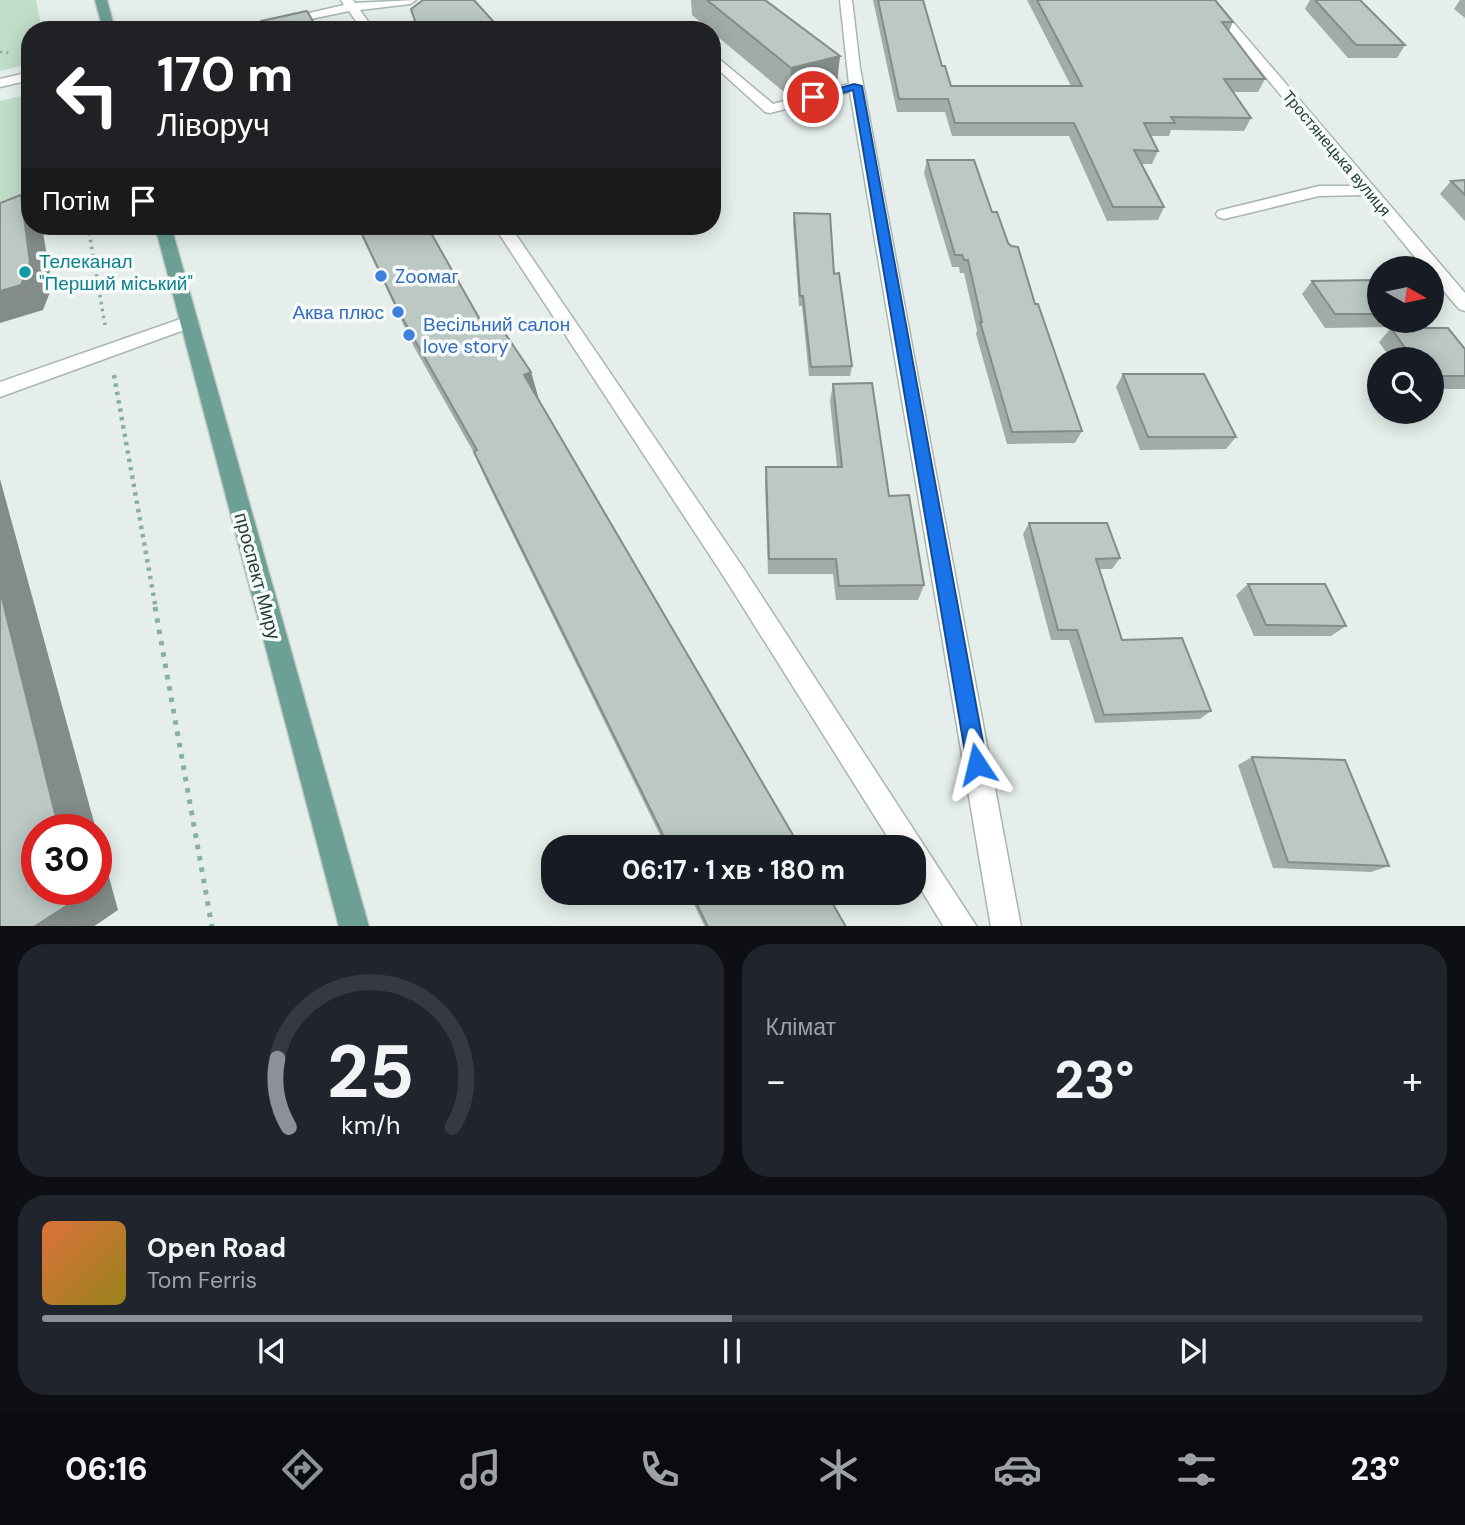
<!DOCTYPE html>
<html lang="uk">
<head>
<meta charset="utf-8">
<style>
  :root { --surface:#171b24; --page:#20242c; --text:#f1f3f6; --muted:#9ea1a6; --line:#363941; --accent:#8c9099 }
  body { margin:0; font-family:"DM Sans",sans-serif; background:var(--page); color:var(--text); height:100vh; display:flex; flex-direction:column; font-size:26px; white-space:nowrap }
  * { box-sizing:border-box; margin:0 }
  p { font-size:23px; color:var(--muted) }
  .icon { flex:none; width:38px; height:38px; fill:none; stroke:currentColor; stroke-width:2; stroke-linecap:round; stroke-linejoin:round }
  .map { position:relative; height:926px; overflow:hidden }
  .details { display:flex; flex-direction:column; gap:18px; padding:18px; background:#0d0f14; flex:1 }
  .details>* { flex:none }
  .guide { position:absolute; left:21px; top:21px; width:700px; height:214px; border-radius:28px; box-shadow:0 4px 18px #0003; background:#202124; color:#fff; overflow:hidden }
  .needle { width:46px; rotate:99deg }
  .buttons { position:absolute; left:1367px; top:256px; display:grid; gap:14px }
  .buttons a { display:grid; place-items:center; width:77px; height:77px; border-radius:50%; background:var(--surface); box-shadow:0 4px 18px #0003; font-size:35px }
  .speed { position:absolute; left:21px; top:814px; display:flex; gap:14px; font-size:35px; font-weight:700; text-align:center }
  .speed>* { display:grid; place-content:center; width:91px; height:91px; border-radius:50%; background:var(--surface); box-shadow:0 4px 18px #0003; line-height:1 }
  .speed .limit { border:10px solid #d22; background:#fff; color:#111 }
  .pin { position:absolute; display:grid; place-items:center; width:60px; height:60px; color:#fff; margin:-30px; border:4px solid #fff; border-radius:50%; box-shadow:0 2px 7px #0007 }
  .me { position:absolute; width:77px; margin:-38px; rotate:350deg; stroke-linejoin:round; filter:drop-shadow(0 0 5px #0008) }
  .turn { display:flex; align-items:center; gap:24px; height:147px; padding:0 21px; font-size:32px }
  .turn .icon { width:91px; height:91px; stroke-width:2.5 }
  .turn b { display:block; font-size:49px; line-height:60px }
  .then { display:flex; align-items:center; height:66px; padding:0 21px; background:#0003; gap:14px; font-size:26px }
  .big { font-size:52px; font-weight:700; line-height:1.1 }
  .details .card { flex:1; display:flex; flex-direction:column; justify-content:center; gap:10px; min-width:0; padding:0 24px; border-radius:28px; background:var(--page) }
  .details .dial { align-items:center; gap:0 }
  .dial svg { height:182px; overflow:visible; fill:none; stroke:var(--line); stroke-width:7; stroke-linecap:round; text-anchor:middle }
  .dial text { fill:var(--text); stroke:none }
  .song { display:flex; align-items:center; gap:21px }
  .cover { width:84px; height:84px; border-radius:10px; background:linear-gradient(135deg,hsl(20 70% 55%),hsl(50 70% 35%)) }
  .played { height:7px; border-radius:4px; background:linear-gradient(90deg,var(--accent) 50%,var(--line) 50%) }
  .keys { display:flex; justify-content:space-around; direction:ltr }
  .heat { display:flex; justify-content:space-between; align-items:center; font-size:38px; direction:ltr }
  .details .tiles { flex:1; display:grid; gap:18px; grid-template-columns:1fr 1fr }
  .card:last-child { grid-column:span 2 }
  .trip { position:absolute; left:541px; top:835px; width:385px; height:70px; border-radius:28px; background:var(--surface); box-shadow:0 4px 18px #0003; font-weight:700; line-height:70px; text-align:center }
  .menu { display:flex; height:112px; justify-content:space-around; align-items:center; background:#090b0e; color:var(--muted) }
  .menu .icon { width:49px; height:49px }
  .menu .on { color:var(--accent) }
  .menu b { font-size:32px; color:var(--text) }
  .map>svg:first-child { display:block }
  .green { fill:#c0ddc8 }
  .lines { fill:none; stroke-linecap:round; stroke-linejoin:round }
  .minor-casing { stroke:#a8b6b1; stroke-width:3 }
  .major-casing { stroke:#c2c9c7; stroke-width:3 }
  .path-far3 { stroke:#88afa3; stroke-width:2.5; stroke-dasharray:2.5 3.5; stroke-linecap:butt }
  .path-far2 { stroke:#88afa3; stroke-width:3.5; stroke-dasharray:2.5 4.5; stroke-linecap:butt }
  .path-far1 { stroke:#88afa3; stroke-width:4.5; stroke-dasharray:3.5 5; stroke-linecap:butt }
  .path { stroke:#88afa3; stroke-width:5; stroke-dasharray:4.5 7; stroke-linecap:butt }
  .minor { fill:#fff; fill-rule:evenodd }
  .major { fill:#6da094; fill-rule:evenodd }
  .wall { fill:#a1aca8 }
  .shaded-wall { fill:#838c88 }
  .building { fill:#bbc8c3; stroke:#838c88; stroke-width:2 }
  .route { fill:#1a73e8; stroke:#114b97; stroke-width:2 }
  .culture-dot { fill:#0f9aa8; stroke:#f6faf8; stroke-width:2.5 }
  .shop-dot { fill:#3f7fe0; stroke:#f6faf8; stroke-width:2.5 }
  .labels { text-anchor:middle; stroke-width:7; stroke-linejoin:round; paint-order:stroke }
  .far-street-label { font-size:16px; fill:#253f38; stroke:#f6faf8 }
  .culture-label { font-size:19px; fill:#0d838f; stroke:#f6faf8; text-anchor:start }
  .shop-label { font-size:19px; fill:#366cbe; stroke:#f6faf8; text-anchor:start }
  .street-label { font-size:19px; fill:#253f38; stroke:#f6faf8 }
</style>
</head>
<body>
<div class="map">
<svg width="1465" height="927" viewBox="0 0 1465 927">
  <rect width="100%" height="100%" fill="#e5eeea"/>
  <g class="green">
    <path d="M 0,0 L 36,0 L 42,30 L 30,30 L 30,64 L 0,71 Z"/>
    <path d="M 30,94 L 30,199 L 0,208 L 0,101 Z"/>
  </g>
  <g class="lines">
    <g class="minor-casing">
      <g id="minor">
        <path d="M 341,0 L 353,0 L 355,3 L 416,0 L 410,4 L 360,10 L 374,30 L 362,30 L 349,11 L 259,30 L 234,30 L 344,5 Z"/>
        <path d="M 840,0 L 852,0 L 860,68 L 1021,927 L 991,927 L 850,92 L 770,113 L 765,112 L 712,64 L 712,53 L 773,104 L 849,84 Z"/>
        <path d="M 1202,0 L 1214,0 L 1465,293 L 1465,311 L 1459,309 L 1432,277 L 1432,268 L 1424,268 L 1364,195 L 1319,196 L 1224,219 L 1218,217 L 1216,214 L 1218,211 L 1319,186 L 1356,186 Z"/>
        <path d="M 30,72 L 30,80 L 0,87 L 0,79 Z"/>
        <path d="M 494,226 L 510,226 L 742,566 L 977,927 L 944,927 L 914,878 L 914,847 L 894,847 L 726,580 Z"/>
        <path d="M 189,316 L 195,318 L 198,322 L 195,326 L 0,397 L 0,382 Z"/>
      </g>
    </g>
    <g class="major-casing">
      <g id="major">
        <path d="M 95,0 L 107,0 L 115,30 L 103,30 Z"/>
        <path d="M 155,226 L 171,226 L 369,927 L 339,927 Z"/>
      </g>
    </g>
    <path class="path-far3" d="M 0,52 L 12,53"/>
    <path class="path-far2" d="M 88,226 L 105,325"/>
    <path class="path-far1" d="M 114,375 L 156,609"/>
    <path class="path" d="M 155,607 L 212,927"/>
    <use href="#minor" class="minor"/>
    <use href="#major" class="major"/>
  </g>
  <g class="wall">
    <path d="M 691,0 L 765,0 L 837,84 L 790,97 L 712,32 L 712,30 L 710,30 L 692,15 Z"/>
    <path d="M 873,0 L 923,0 L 942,66 L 951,86 L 1071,86 L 1027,0 L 1215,0 L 1233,22 L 1229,31 L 1265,79 L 1258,92 L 1233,92 L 1251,118 L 1244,131 L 1171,130 L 1169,136 L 1151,136 L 1158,151 L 1152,164 L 1142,164 L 1164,207 L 1158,220 L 1107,221 L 1069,136 L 952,136 L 945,112 L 897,112 Z"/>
    <path d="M 1310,0 L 1360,0 L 1405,45 L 1397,58 L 1348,58 L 1305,9 Z"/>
    <path d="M 1460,0 L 1465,0 L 1465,18 L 1454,9 Z"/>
    <path d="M 927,160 L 992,212 L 1008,243 L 1035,304 L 1082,431 L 1075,443 L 1007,444 L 976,334 L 977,330 L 964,273 L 960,273 L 959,267 L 952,267 L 924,173 Z"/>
    <path d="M 1465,180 L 1465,221 L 1440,194 L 1451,181 Z"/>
    <path d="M 794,213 L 834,274 L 852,366 L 850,376 L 809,376 L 802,306 L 799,306 L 793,223 Z"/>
    <path d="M 357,226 L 427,226 L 483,325 L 531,372 L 539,400 L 800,847 L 666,847 L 487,482 L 474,453 L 413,345 Z"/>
    <path d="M 1312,281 L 1379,285 L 1379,320 L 1396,320 L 1390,327 L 1325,328 L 1302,294 Z"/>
    <path d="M 1391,328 L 1465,349 L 1465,389 L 1432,389 L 1432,359 L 1391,359 L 1379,342 Z"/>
    <path d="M 1123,374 L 1236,437 L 1226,449 L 1140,450 L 1116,387 Z"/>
    <path d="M 833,384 L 889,496 L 924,585 L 918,600 L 836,600 L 833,574 L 768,574 L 765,483 L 766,467 L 837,467 L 830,401 Z"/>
    <path d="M 1029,523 L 1120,558 L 1112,569 L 1100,569 L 1122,640 L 1211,711 L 1200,719 L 1095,723 L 1069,640 L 1051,640 L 1023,534 Z"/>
    <path d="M 1248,584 L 1346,626 L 1331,636 L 1254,636 L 1236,595 Z"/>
    <path d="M 1252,757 L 1389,866 L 1371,872 L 1273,868 L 1238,765 Z"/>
    <path d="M 688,892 L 826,892 L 846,927 L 705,927 Z"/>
  </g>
  <g class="shaded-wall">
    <path d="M 840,56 L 837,84 L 790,97 L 791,68 Z"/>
    <path d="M 21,195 L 30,206 L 30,226 L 42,226 L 52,287 L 43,310 L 0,323 L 0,291 Z"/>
    <path d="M 531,372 L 540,404 L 524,375 Z"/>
    <path d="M 0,479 L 118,910 L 93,927 L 34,927 L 74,889 L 96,889 L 96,830 L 59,830 L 0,590 Z"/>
  </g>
  <g class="building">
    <path d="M 423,0 L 474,0 L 501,30 L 418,30 L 411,9 Z"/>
    <path d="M 707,0 L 765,0 L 840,56 L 791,68 Z"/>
    <path d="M 878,0 L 923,0 L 942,66 L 945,66 L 951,86 L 1082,86 L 1037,0 L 1215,0 L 1233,22 L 1222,22 L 1265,79 L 1224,79 L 1251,118 L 1171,117 L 1175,123 L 1144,123 L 1158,151 L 1134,150 L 1164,207 L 1113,207 L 1074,123 L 955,123 L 948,99 L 899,99 Z"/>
    <path d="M 1315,0 L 1360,0 L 1405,45 L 1356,45 Z"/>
    <path d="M 307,11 L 318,30 L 265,30 L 261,21 Z"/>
    <path d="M 927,160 L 974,160 L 992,212 L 997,212 L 1008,243 L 1011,246 L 1018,247 L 1035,304 L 1038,304 L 1082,431 L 1012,432 L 980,322 L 982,322 L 968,260 L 964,260 L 962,255 L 955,255 Z"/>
    <path d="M 1465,180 L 1465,195 L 1451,181 Z"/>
    <path d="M 21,195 L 30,262 L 21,285 L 0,291 L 0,203 Z"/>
    <path d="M 794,213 L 830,214 L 834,274 L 839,273 L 852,366 L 811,367 L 803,296 L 800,296 Z"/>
    <path d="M 358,226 L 427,226 L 483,325 L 496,320 L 531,372 L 524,375 L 800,847 L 669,847 L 474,452 L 477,450 L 399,312 Z"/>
    <path d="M 1375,280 L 1379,285 L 1379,314 L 1335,314 L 1312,281 Z"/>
    <path d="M 1391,328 L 1448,328 L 1465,349 L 1465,376 L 1432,376 L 1432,359 L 1413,359 Z"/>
    <path d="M 1123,374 L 1204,374 L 1236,437 L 1148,437 Z"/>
    <path d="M 872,383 L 889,496 L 909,495 L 924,585 L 839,586 L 836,559 L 769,559 L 766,467 L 842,467 L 833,384 Z"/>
    <path d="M 1029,523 L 1107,523 L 1120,558 L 1096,559 L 1122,640 L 1182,638 L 1211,711 L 1104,715 L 1077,630 L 1058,630 Z"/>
    <path d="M 1248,584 L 1325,584 L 1346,626 L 1266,625 Z"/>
    <path d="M 0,590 L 59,830 L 37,830 L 37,889 L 74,889 L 77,899 L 34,927 L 0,927 Z"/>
    <path d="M 1252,757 L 1345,760 L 1389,866 L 1288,862 Z"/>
    <path d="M 691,892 L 826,892 L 846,927 L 708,927 Z"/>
  </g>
  <path class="route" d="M 854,84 L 862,86 L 987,764 L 984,771 L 977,774 L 970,771 L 967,764 L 853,90 L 813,101 L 808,97 Z"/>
  <circle class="culture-dot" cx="25" cy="272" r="7"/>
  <g class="shop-dot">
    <circle cx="381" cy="276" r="7"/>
    <circle cx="398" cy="312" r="7"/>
    <circle cx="409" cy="335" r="7"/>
  </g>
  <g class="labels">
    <g class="far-street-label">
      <text transform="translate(1337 153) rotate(50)" y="6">Тростянецька вулиця</text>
    </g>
    <g class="culture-label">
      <text x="39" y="268">Телеканал<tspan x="39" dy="22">"Перший мiський"</tspan></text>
    </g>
    <g class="shop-label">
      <text x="395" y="283">Zooмаг</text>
      <text x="384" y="319" text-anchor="end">Аква плюс</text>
      <text x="423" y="331">Весільний салон<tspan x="423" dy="22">love story</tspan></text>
    </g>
    <g class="street-label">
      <text transform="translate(258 576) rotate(75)" y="7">проспект Миру</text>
    </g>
  </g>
</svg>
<div class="buttons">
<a><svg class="needle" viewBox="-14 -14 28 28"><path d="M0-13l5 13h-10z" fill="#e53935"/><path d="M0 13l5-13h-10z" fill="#9ea1a6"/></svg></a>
<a><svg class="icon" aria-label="search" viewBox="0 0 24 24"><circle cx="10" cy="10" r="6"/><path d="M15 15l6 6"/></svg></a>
</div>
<div class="speed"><div class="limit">30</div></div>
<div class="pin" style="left:813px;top:97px;background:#d93025"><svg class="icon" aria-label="arrive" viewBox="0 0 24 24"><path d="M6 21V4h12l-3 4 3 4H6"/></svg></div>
<svg class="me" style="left:977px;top:764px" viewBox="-20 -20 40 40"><path d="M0-17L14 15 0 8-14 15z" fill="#1a73e8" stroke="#fff" stroke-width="4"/></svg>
<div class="trip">06:17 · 1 хв · 180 m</div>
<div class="guide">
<div class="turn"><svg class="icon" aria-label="left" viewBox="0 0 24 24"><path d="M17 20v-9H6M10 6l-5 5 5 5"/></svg><div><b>170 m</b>Ліворуч</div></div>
<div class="then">Потім<svg class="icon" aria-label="arrive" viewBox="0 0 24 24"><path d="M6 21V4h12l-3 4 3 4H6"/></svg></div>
</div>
</div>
<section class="details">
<div class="tiles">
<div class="card dial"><svg viewBox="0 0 100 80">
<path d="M14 69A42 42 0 1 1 86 69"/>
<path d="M14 69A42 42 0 0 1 9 39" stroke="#8c9099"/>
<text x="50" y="56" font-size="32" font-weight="700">25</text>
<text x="50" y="72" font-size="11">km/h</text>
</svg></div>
<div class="card"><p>Клімат</p>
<div class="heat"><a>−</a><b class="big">23°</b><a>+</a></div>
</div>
<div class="card">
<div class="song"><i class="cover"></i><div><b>Open Road</b><p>Tom Ferris</p></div></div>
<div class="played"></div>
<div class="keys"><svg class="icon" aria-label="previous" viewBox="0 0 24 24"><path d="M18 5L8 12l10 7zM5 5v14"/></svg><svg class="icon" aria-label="pause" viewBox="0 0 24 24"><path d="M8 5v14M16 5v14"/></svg><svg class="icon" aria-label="next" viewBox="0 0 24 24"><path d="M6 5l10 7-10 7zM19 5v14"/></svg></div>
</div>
</div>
</section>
<nav class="menu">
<b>06:16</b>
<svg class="icon on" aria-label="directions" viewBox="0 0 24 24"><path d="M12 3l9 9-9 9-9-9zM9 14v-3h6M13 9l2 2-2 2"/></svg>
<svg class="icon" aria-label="music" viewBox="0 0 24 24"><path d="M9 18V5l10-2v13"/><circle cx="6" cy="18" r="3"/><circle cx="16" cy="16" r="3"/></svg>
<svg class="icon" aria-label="phone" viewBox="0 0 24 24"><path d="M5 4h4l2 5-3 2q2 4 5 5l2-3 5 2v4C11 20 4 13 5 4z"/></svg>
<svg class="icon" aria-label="climate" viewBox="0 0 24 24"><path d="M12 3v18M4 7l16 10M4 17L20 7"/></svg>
<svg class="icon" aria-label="car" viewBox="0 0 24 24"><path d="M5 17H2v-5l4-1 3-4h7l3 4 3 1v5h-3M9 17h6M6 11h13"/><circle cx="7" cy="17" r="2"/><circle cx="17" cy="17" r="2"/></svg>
<svg class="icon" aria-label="filters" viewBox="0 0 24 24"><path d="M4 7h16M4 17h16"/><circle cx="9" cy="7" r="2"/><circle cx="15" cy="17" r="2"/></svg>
<b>23°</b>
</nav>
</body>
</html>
